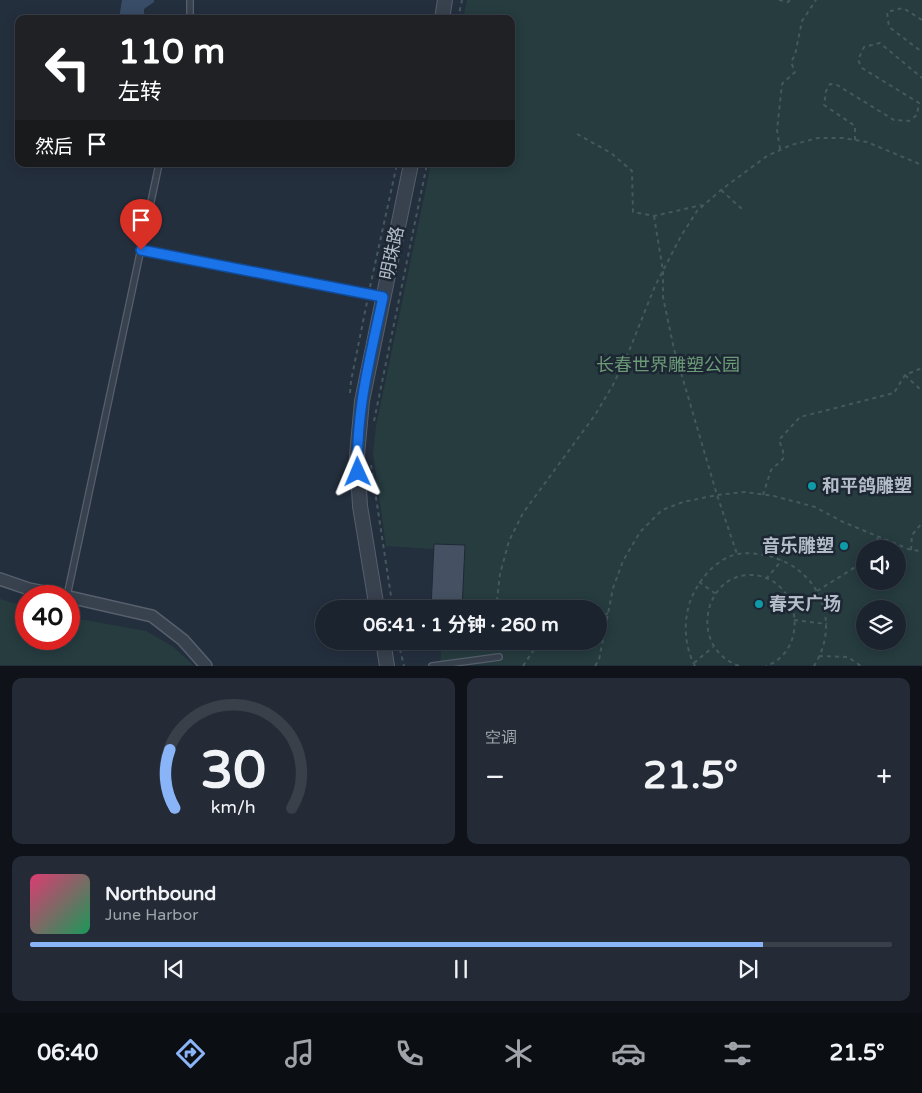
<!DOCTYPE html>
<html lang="zh">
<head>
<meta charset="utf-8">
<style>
  :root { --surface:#1b232e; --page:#242b36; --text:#f1f3f6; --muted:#a0a4aa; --line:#39404a; --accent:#8ab4f8 }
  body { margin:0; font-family:"Varela Round","Noto Sans SC",sans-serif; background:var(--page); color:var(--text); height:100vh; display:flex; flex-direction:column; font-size:19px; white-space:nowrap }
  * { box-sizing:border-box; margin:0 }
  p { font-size:16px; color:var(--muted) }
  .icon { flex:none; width:28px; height:28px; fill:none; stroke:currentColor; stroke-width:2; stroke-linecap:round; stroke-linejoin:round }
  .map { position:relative; height:666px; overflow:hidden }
  .sheet { display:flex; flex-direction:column; gap:12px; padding:12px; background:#0f1319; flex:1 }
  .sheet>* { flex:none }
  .top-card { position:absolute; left:15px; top:15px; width:500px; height:152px; border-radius:10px; box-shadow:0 2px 12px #0003,0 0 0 1px var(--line); background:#202124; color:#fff; overflow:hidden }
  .fabs { position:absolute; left:856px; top:540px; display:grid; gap:10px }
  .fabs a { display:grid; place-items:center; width:50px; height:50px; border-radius:50%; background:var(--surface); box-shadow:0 2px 12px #0003,0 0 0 1px var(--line); font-size:25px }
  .speed { position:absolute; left:15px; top:585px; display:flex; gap:10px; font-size:25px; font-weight:700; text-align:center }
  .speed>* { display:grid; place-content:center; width:65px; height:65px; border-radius:50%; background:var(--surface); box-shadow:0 2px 12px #0003,0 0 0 1px var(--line); line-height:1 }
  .speed .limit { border:8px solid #d22; background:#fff; color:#111 }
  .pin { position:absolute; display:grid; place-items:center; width:42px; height:42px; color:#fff; margin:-51px -21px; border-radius:50% 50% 50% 0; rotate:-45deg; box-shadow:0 0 5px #0007 }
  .pin .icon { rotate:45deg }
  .me { position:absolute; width:55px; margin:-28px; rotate:359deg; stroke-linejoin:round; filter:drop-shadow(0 0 4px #0008) }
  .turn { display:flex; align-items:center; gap:18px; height:105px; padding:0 20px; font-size:22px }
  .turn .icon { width:65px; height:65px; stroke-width:2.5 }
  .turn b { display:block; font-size:35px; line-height:42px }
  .then { display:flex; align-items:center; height:48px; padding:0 20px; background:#0003; gap:10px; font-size:19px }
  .big { font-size:38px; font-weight:700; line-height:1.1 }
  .sheet .widget { flex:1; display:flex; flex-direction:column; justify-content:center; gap:8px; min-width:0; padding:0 18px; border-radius:10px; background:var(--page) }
  .sheet .dial { align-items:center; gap:0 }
  .dial svg { height:130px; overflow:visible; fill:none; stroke:var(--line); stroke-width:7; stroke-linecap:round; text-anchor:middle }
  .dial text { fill:var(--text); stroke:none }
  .song { display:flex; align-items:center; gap:15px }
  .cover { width:60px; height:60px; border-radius:8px; background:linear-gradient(135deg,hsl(340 70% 55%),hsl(150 70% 35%)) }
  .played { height:5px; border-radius:2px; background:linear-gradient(90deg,var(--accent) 85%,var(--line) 85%) }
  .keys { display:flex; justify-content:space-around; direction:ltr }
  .heat { display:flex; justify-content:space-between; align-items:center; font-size:28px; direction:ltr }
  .sheet .tiles { flex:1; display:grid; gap:12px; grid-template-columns:1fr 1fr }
  .widget:last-child { grid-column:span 2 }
  .trip { position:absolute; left:315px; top:600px; width:292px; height:50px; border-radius:25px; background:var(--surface); box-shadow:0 2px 12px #0003,0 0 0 1px var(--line); font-weight:700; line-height:50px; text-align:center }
  .menu { display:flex; height:80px; justify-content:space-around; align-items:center; background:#0b0e12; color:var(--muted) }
  .menu .icon { width:35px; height:35px }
  .menu .on { color:var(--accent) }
  .menu b { font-size:22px; color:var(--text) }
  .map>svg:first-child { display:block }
  .green { fill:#263c3f; fill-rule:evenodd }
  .water { fill:#394c67 }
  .building { fill:#455162; stroke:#1f2835 }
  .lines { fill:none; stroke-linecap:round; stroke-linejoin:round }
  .service-casing { stroke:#565f6c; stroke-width:8 }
  .minor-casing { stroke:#565f6c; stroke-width:14 }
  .tertiary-casing { stroke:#565f6c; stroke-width:16 }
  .path { stroke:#44595c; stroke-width:2; stroke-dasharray:4 4; stroke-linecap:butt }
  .service { stroke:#38414e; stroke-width:5.5 }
  .minor { stroke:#38414e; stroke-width:11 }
  .tertiary { stroke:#38414e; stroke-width:14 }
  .route-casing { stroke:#114b97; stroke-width:12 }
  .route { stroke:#1a73e8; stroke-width:9 }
  .culture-dot { fill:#0f9aa8; stroke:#1d2633; stroke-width:2 }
  .labels { text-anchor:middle; stroke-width:5; stroke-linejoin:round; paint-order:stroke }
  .street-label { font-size:18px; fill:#b4bcc9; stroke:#1d2633 }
  .park-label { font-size:18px; fill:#6b9a76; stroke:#1d2633 }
  .poi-label { font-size:18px; font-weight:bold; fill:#b4bcc9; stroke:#1d2633; text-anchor:start }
</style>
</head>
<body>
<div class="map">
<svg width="922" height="666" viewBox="0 0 922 666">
  <rect width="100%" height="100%" fill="#242f3e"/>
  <g class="green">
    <path d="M 467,0 L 922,0 L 922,665 L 440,665 L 442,641 L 599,641 L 599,609 L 444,609 L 447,550 L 386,546 L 373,453 L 376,426 L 431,164 L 511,164 L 511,19 L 463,19 ZM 865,549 L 898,549 L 898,581 L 865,581 ZM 865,609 L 898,609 L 898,641 L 865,641 Z"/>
    <path d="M 0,599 L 26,607 L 26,639 L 69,639 L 69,617 L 146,631 L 172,646 L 193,665 L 0,665 Z"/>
  </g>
  <path class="water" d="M 122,0 L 154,0 L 154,2 L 144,9 L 144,19 L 119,19 Z"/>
  <path class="building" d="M 434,544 L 465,545 L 462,609 L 431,609 Z"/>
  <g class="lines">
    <g class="service-casing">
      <g id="service">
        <path d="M 190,19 L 190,0"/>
        <path d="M 141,250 L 383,297"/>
        <path d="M 67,596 L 159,164"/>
        <path d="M 432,666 L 499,657"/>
      </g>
    </g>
    <g class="minor-casing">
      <g id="minor">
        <path d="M 0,579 L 29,589 L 65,596"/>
        <path d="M 69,597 L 152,616 L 183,640 L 206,666"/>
      </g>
    </g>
    <g class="tertiary-casing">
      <g id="tertiary">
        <path d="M 442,19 L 445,0"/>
        <path d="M 377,609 L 360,506 L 357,455 L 362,401 L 411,164"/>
        <path d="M 383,641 L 387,666"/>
      </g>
    </g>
    <g class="path">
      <path d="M 779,0 L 788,2 L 790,0"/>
      <path d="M 458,19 L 462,0"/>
      <path d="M 922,20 L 903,8 L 887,12 L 889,27 L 922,52"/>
      <path d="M 577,134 L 611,153 L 632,171 L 633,212 L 654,216 L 702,205"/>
      <path d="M 855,140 L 855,126 L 824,105 L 826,91 L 830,84 L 837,85 L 894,120 L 909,121 L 917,115 L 919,103 L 862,68 L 858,60 L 864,47 L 880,43 L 922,78"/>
      <path d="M 780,149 L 777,130 L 782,84 L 795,72 L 791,62 L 795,55 L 802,21 L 816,0"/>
      <path d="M 721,190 L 742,209"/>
      <path d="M 654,216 L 663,271 L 663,297 L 674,349 L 717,495 L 737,554"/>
      <path d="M 370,287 L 397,164"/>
      <path d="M 905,375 L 922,391"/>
      <path d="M 350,393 L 351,381 L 367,302"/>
      <path d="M 374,421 L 427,164"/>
      <path d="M 371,465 L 393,609"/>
      <path d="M 763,495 L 771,470 L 783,459 L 783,451 L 779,440 L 800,417 L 894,393 L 905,375 L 922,368"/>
      <path d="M 874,549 L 878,537"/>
      <path d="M 911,550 L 912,535 L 922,523"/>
      <path d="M 766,579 L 782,560"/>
      <path d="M 699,582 L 716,594"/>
      <path d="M 817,591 L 865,561"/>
      <path d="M 496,609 L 500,574 L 509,541 L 523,513 L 595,415 L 613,385 L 629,351 L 655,286 L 681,236 L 697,211 L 721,190 L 767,156 L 791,145 L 818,138 L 843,138 L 867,142 L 922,165"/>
      <path d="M 599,619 L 608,613"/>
      <path d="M 794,620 L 827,624"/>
      <path d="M 398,641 L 404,666"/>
      <path d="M 498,641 L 499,649"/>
      <path d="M 819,656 L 848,657 L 861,666"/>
      <path d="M 694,663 L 713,647"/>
      <path d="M 523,666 L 533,651 L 548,641"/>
      <path d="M 595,666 L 599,660 L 613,588 L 623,561 L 640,532 L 662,510 L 683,502 L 717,495 L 745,492 L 774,496 L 815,507 L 843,522 L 911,550 L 922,551"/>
      <path d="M 695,666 C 684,646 683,620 691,599 C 699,580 716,558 738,554 C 747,552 756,554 764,555 C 817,565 843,620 814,666"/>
      <path d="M 739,666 C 689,648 703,577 748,575 C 800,573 812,650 766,666"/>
    </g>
    <use href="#service" class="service"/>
    <use href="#minor" class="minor"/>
    <use href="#tertiary" class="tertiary"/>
  </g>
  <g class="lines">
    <g class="route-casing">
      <path id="route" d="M 141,250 L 383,297 C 371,354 355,413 358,472"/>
    </g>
    <use href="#route" class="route"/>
  </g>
  <g class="culture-dot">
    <circle cx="812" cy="486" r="5"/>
    <circle cx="844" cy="546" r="5"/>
    <circle cx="759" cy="604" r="5"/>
  </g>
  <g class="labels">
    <g class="street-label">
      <text transform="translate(392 253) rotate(-78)" y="6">明珠路</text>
    </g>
    <g class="park-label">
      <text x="668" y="371">长春世界雕塑公园</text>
    </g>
    <g class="poi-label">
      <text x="822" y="492">和平鸽雕塑</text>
      <text x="834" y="552" text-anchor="end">音乐雕塑</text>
      <text x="769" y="610">春天广场</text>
    </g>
  </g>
</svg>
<div class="fabs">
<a><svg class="icon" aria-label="sound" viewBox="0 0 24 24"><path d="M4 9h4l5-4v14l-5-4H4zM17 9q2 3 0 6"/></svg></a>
<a><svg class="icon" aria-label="layers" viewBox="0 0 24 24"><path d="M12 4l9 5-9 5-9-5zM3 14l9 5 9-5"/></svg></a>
</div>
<div class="speed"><div class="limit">40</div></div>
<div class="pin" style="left:141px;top:250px;background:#d93025"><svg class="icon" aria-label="arrive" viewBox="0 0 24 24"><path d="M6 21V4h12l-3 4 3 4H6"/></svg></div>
<svg class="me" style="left:358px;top:472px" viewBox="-20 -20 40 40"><path d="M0-17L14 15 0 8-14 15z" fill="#1a73e8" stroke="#fff" stroke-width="4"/></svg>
<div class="trip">06:41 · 1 分钟 · 260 m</div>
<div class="top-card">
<div class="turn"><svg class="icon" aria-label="left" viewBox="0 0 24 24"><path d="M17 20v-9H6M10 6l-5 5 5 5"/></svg><div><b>110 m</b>左转</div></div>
<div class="then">然后<svg class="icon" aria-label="arrive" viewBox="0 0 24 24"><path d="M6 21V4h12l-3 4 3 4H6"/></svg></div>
</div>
</div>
<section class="sheet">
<div class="tiles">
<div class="widget dial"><svg viewBox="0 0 100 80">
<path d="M14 69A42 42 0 1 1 86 69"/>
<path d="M14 69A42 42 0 0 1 11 33" stroke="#8ab4f8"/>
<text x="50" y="56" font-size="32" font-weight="700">30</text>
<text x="50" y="72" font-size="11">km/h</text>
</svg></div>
<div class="widget"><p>空调</p>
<div class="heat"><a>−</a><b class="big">21.5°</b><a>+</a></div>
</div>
<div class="widget">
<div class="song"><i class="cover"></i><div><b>Northbound</b><p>June Harbor</p></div></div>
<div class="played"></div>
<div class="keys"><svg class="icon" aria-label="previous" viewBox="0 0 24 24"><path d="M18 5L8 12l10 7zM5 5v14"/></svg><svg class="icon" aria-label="pause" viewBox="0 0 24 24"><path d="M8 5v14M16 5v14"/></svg><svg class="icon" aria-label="next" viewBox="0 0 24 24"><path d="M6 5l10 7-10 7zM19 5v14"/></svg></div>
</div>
</div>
</section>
<nav class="menu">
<b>06:40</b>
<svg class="icon on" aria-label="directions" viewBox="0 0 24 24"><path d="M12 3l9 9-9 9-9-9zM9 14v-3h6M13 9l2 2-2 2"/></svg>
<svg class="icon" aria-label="music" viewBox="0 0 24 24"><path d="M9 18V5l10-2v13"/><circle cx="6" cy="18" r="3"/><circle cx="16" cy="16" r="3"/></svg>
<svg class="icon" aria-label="phone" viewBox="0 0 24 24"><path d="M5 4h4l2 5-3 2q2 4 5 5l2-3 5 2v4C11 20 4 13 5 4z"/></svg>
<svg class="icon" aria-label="climate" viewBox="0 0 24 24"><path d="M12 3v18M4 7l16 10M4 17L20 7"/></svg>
<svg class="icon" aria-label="car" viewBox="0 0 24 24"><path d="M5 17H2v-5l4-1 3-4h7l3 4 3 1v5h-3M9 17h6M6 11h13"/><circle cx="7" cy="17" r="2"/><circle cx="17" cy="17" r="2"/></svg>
<svg class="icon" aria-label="filters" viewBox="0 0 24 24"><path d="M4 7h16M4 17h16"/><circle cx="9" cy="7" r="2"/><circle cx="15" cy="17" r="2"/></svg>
<b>21.5°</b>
</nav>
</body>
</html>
